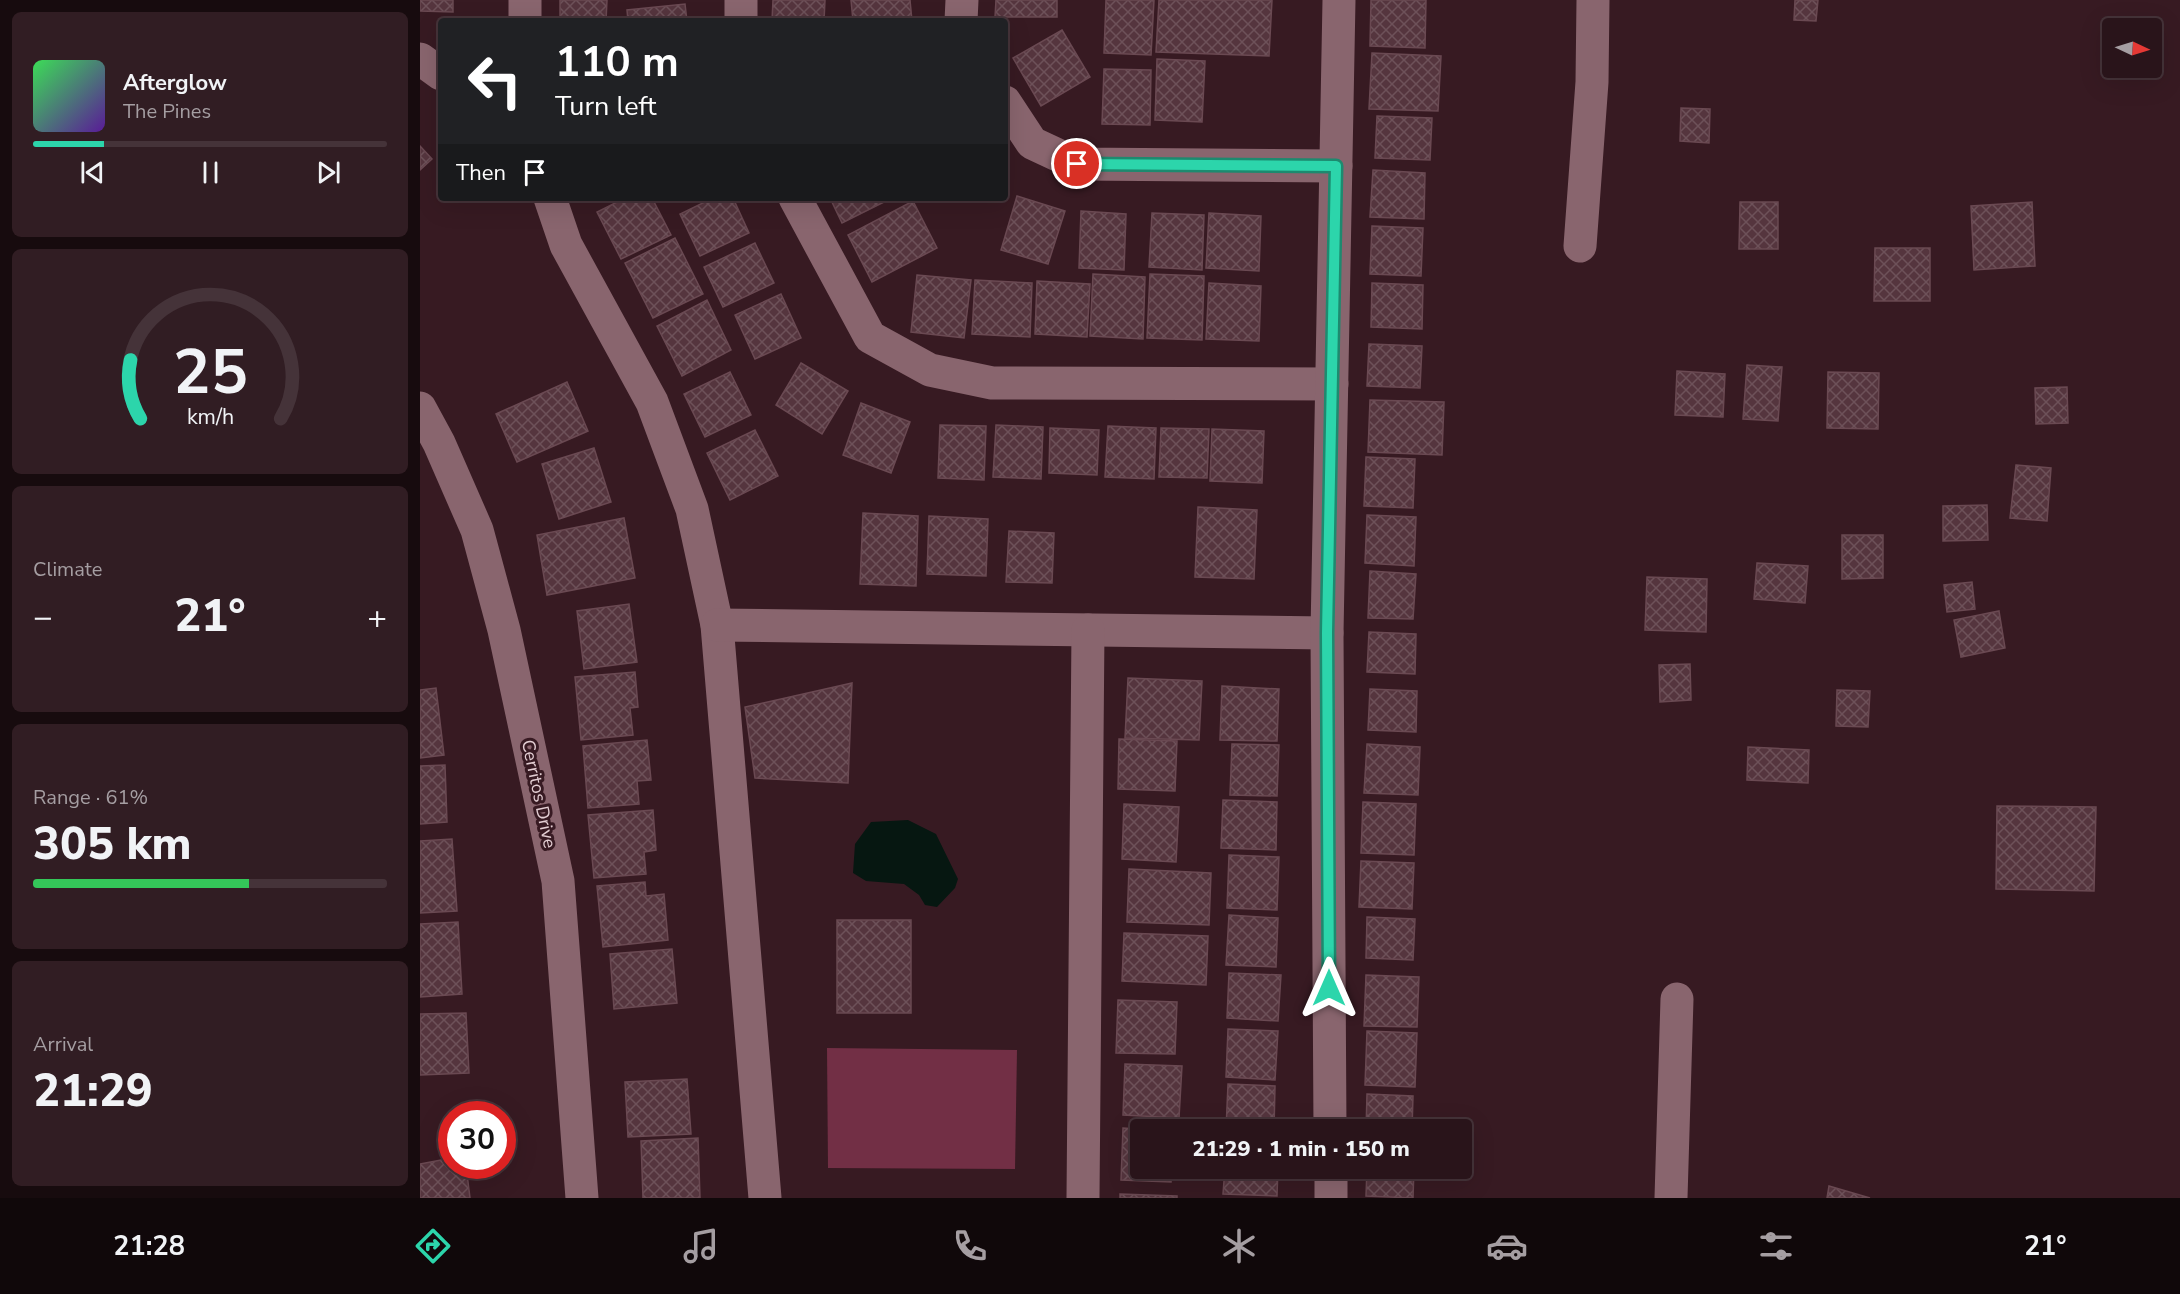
<!DOCTYPE html>
<html lang="en">
<head>
<meta charset="utf-8">
<style>
  :root { --surface:#29141a; --page:#311d23; --text:#f1f3f6; --muted:#a59ea2; --line:#453339; --accent:#2cd5ab }
  body { margin:0; font-family:"Nunito Sans",sans-serif; background:var(--page); color:var(--text); height:100vh; display:flex; flex-direction:column; font-size:22px; white-space:nowrap }
  * { box-sizing:border-box; margin:0 }
  p { font-size:20px; color:var(--muted) }
  .icon { flex:none; width:33px; height:33px; fill:none; stroke:currentColor; stroke-width:2; stroke-linecap:round; stroke-linejoin:round }
  .map { position:relative; flex:1; overflow:hidden }
  .sheet { display:flex; flex-direction:column; gap:12px; padding:12px; background:#170b0e; width:420px }
  .sheet>* { flex:none }
  .guide { position:absolute; left:18px; top:18px; width:570px; height:183px; border-radius:6px; box-shadow:0 6px 24px #0002,0 0 0 2px var(--line); background:#202124; color:#fff; overflow:hidden }
  .needle { width:39px; rotate:94deg }
  .buttons { position:absolute; left:1682px; top:18px; display:grid; gap:12px }
  .buttons a { display:grid; place-items:center; width:60px; height:60px; border-radius:6px; background:var(--surface); box-shadow:0 6px 24px #0002,0 0 0 2px var(--line); font-size:30px }
  .speed { position:absolute; left:18px; top:1101px; display:flex; gap:12px; font-size:30px; font-weight:700; text-align:center }
  .speed>* { display:grid; place-content:center; width:78px; height:78px; border-radius:50%; background:var(--surface); box-shadow:0 6px 24px #0002,0 0 0 2px var(--line); line-height:1 }
  .speed .limit { border:9px solid #d22; background:#fff; color:#111 }
  .pin { position:absolute; display:grid; place-items:center; width:51px; height:51px; color:#fff; margin:-26px; border:3px solid #fff; border-radius:50%; box-shadow:0 2px 6px #0007 }
  .me { position:absolute; width:66px; margin:-33px; rotate:0deg; stroke-linejoin:round; filter:drop-shadow(0 0 4px #0008) }
  .turn { display:flex; align-items:center; gap:21px; height:126px; padding:0 18px; font-size:27px }
  .turn .icon { width:78px; height:78px; stroke-width:2.5 }
  .turn b { display:block; font-size:42px; line-height:51px }
  .then { display:flex; align-items:center; height:57px; padding:0 18px; background:#0003; gap:12px; font-size:22px }
  .big { font-size:45px; font-weight:800; line-height:1.1 }
  .sheet .widget { flex:1; display:flex; flex-direction:column; justify-content:center; gap:9px; min-width:0; padding:0 21px; border-radius:9px; background:var(--page) }
  .sheet .dial { align-items:center; gap:0 }
  .dial svg { height:156px; overflow:visible; fill:none; stroke:var(--line); stroke-width:7; stroke-linecap:round; text-anchor:middle }
  .dial text { fill:var(--text); stroke:none }
  .song { display:flex; align-items:center; gap:18px }
  .cover { width:72px; height:72px; border-radius:9px; background:linear-gradient(135deg,hsl(130 70% 55%),hsl(270 70% 35%)) }
  .played { height:6px; border-radius:3px; background:linear-gradient(90deg,var(--accent) 20%,var(--line) 20%) }
  .keys { display:flex; justify-content:space-around; direction:ltr }
  .heat { display:flex; justify-content:space-between; align-items:center; font-size:33px; direction:ltr }
  .charge { height:9px; border-radius:4px; background:linear-gradient(90deg,#34c759 61%,var(--line) 0) }
  .trip { position:absolute; left:710px; top:1119px; width:342px; height:60px; border-radius:6px; background:var(--surface); box-shadow:0 6px 24px #0002,0 0 0 2px var(--line); font-weight:800; line-height:60px; text-align:center }
  .tabs { display:flex; height:96px; justify-content:space-around; align-items:center; background:#10080a; color:var(--muted) }
  .tabs .icon { width:42px; height:42px }
  .tabs .on { color:var(--accent) }
  .tabs b { font-size:27px; color:var(--text) }
  main { display:flex; flex:1; min-height:0 }
  .map>svg:first-child { display:block }
  .pitch { fill:#722f45 }
  .water { fill:#061711 }
  .building { fill:url(#building-cross-hatch); stroke:#6a4952; stroke-width:1.5 }
  .lines { fill:none; stroke-linecap:round; stroke-linejoin:round }
  .minor { stroke:#89656e; stroke-width:33 }
  .route-casing { stroke:#1d8a6f; stroke-width:15 }
  .route { stroke:#2cd5ab; stroke-width:10 }
  .labels { text-anchor:middle; stroke-width:6; stroke-linejoin:round; paint-order:stroke }
  .street-label { font-size:18px; fill:#e3ced3; stroke:#371a22 }
</style>
</head>
<body>
<main>
<section class="sheet">
<div class="widget">
<div class="song"><i class="cover"></i><div><b>Afterglow</b><p>The Pines</p></div></div>
<div class="played"></div>
<div class="keys"><svg class="icon" aria-label="previous" viewBox="0 0 24 24"><path d="M18 5L8 12l10 7zM5 5v14"/></svg><svg class="icon" aria-label="pause" viewBox="0 0 24 24"><path d="M8 5v14M16 5v14"/></svg><svg class="icon" aria-label="next" viewBox="0 0 24 24"><path d="M6 5l10 7-10 7zM19 5v14"/></svg></div>
</div>
<div class="widget dial"><svg viewBox="0 0 100 80">
<path d="M14 69A42 42 0 1 1 86 69"/>
<path d="M14 69A42 42 0 0 1 9 39" stroke="#2cd5ab"/>
<text x="50" y="56" font-size="32" font-weight="700">25</text>
<text x="50" y="72" font-size="11">km/h</text>
</svg></div>
<div class="widget"><p>Climate</p>
<div class="heat"><a>−</a><b class="big">21°</b><a>+</a></div>
</div>
<div class="widget"><p>Range · 61%</p><b class="big">305 km</b><div class="charge"></div></div>
<div class="widget"><p>Arrival</p><b class="big">21:29</b></div>
</section>
<div class="map">
<svg width="1760" height="1198" viewBox="0 0 1760 1198">
  <defs>
    <pattern id="building-cross-hatch" width="8" height="8" patternUnits="userSpaceOnUse" patternTransform="scale(1.5)"><rect width="8" height="8" fill="#55353e"/><path d="M0 0l8 8M0 8l8-8" fill="none" stroke="#6d5159"/></pattern>
  </defs>
  <rect width="100%" height="100%" fill="#371a22"/>
  <path class="pitch" d="M 407,1048 L 597,1050 L 595,1169 L 408,1168 Z"/>
  <path class="water" d="M 488,820 L 516,834 L 538,879 L 535,888 L 517,907 L 505,905 L 499,895 L 484,884 L 446,881 L 433,873 L 435,844 L 451,822 Z"/>
  <g class="building">
    <path d="M 0,0 L 33,0 L 33,12 L 0,11 Z"/>
    <path d="M 140,0 L 187,0 L 186,21 L 140,21 Z"/>
    <path d="M 353,0 L 405,0 L 404,21 L 352,21 Z"/>
    <path d="M 431,0 L 490,0 L 492,21 L 433,21 Z"/>
    <path d="M 576,0 L 637,0 L 637,17 L 575,17 Z"/>
    <path d="M 686,0 L 734,0 L 731,55 L 684,53 Z"/>
    <path d="M 739,0 L 852,0 L 849,56 L 736,52 Z"/>
    <path d="M 951,0 L 1006,0 L 1005,48 L 950,46 Z"/>
    <path d="M 1375,0 L 1398,0 L 1396,21 L 1374,20 Z"/>
    <path d="M 265,4 L 267,21 L 208,21 L 207,10 Z"/>
    <path d="M 642,30 L 670,77 L 621,106 L 593,58 Z"/>
    <path d="M 952,53 L 1021,56 L 1018,111 L 949,109 Z"/>
    <path d="M 737,59 L 785,61 L 782,122 L 735,120 Z"/>
    <path d="M 684,69 L 731,70 L 730,125 L 682,124 Z"/>
    <path d="M 1261,108 L 1290,109 L 1289,143 L 1260,141 Z"/>
    <path d="M 957,116 L 1012,118 L 1010,160 L 955,158 Z"/>
    <path d="M 0,146 L 12,159 L 0,170 Z"/>
    <path d="M 953,170 L 1005,173 L 1004,219 L 950,217 Z"/>
    <path d="M 597,196 L 645,211 L 628,264 L 581,250 Z"/>
    <path d="M 205,198 L 232,198 L 251,235 L 201,259 L 177,212 Z"/>
    <path d="M 293,198 L 313,198 L 329,233 L 280,256 L 260,214 Z"/>
    <path d="M 410,198 L 472,198 L 422,223 Z"/>
    <path d="M 493,201 L 517,248 L 452,282 L 428,235 Z"/>
    <path d="M 1320,202 L 1358,202 L 1358,249 L 1319,249 Z"/>
    <path d="M 1612,202 L 1615,266 L 1554,270 L 1551,206 Z"/>
    <path d="M 661,211 L 706,214 L 704,270 L 659,268 Z"/>
    <path d="M 732,213 L 784,215 L 782,270 L 729,267 Z"/>
    <path d="M 789,213 L 841,216 L 839,271 L 786,268 Z"/>
    <path d="M 952,226 L 1003,228 L 1001,276 L 950,274 Z"/>
    <path d="M 255,238 L 283,294 L 233,318 L 205,263 Z"/>
    <path d="M 335,243 L 354,283 L 303,307 L 284,267 Z"/>
    <path d="M 1455,248 L 1510,248 L 1510,301 L 1454,301 Z"/>
    <path d="M 673,274 L 725,277 L 723,339 L 670,336 Z"/>
    <path d="M 730,274 L 784,276 L 782,340 L 727,338 Z"/>
    <path d="M 497,275 L 551,280 L 544,338 L 491,332 Z"/>
    <path d="M 555,280 L 612,283 L 610,337 L 552,334 Z"/>
    <path d="M 617,281 L 670,284 L 667,337 L 615,334 Z"/>
    <path d="M 789,283 L 841,286 L 839,341 L 786,339 Z"/>
    <path d="M 952,283 L 1003,285 L 1002,329 L 951,327 Z"/>
    <path d="M 361,294 L 381,338 L 335,359 L 315,315 Z"/>
    <path d="M 287,300 L 311,350 L 262,376 L 237,326 Z"/>
    <path d="M 949,344 L 1002,346 L 1000,388 L 947,386 Z"/>
    <path d="M 381,363 L 428,391 L 402,434 L 356,405 Z"/>
    <path d="M 1327,365 L 1362,367 L 1358,421 L 1323,419 Z"/>
    <path d="M 1257,371 L 1305,374 L 1303,417 L 1255,415 Z"/>
    <path d="M 310,372 L 331,415 L 285,437 L 264,394 Z"/>
    <path d="M 1408,372 L 1459,373 L 1458,429 L 1407,428 Z"/>
    <path d="M 147,382 L 168,431 L 97,462 L 76,414 Z"/>
    <path d="M 1647,387 L 1648,423 L 1616,424 L 1615,388 Z"/>
    <path d="M 950,400 L 1024,402 L 1022,455 L 948,452 Z"/>
    <path d="M 441,403 L 490,422 L 471,473 L 423,455 Z"/>
    <path d="M 520,425 L 566,426 L 564,480 L 518,478 Z"/>
    <path d="M 576,425 L 623,427 L 621,479 L 573,477 Z"/>
    <path d="M 688,426 L 736,428 L 734,479 L 685,477 Z"/>
    <path d="M 630,428 L 679,430 L 677,475 L 629,473 Z"/>
    <path d="M 741,428 L 789,429 L 787,478 L 739,477 Z"/>
    <path d="M 792,429 L 844,431 L 842,483 L 790,481 Z"/>
    <path d="M 335,430 L 358,476 L 310,500 L 287,453 Z"/>
    <path d="M 174,448 L 191,502 L 139,519 L 122,464 Z"/>
    <path d="M 946,457 L 995,459 L 993,508 L 944,506 Z"/>
    <path d="M 1596,465 L 1631,468 L 1627,521 L 1590,518 Z"/>
    <path d="M 1567,505 L 1568,540 L 1523,541 L 1523,506 Z"/>
    <path d="M 778,507 L 837,510 L 834,579 L 775,577 Z"/>
    <path d="M 443,513 L 498,516 L 496,586 L 440,584 Z"/>
    <path d="M 947,515 L 996,517 L 994,566 L 945,563 Z"/>
    <path d="M 509,516 L 568,519 L 566,576 L 507,574 Z"/>
    <path d="M 204,518 L 215,578 L 127,595 L 117,535 Z"/>
    <path d="M 589,531 L 634,533 L 632,583 L 586,582 Z"/>
    <path d="M 1422,535 L 1463,535 L 1463,578 L 1422,579 Z"/>
    <path d="M 1337,563 L 1388,566 L 1385,603 L 1334,599 Z"/>
    <path d="M 950,571 L 996,574 L 993,619 L 948,618 Z"/>
    <path d="M 1227,577 L 1287,579 L 1286,632 L 1225,630 Z"/>
    <path d="M 1552,582 L 1555,609 L 1527,612 L 1524,585 Z"/>
    <path d="M 209,604 L 217,662 L 164,669 L 157,611 Z"/>
    <path d="M 1579,611 L 1585,648 L 1541,657 L 1534,620 Z"/>
    <path d="M 949,632 L 996,634 L 995,674 L 947,672 Z"/>
    <path d="M 1270,664 L 1271,700 L 1240,702 L 1239,665 Z"/>
    <path d="M 215,672 L 218,707 L 210,708 L 213,735 L 161,740 L 155,677 Z"/>
    <path d="M 708,678 L 782,681 L 779,740 L 705,738 Z"/>
    <path d="M 432,683 L 428,783 L 335,778 L 325,707 Z"/>
    <path d="M 802,686 L 859,689 L 857,741 L 800,740 Z"/>
    <path d="M 16,688 L 24,755 L 0,758 L 0,690 Z"/>
    <path d="M 950,689 L 997,691 L 996,732 L 948,730 Z"/>
    <path d="M 1417,690 L 1450,691 L 1448,727 L 1416,726 Z"/>
    <path d="M 699,739 L 757,741 L 755,791 L 698,789 Z"/>
    <path d="M 227,740 L 231,780 L 217,781 L 219,804 L 168,808 L 163,746 Z"/>
    <path d="M 812,744 L 859,745 L 857,796 L 810,795 Z"/>
    <path d="M 947,744 L 1000,747 L 998,795 L 944,793 Z"/>
    <path d="M 1328,747 L 1389,750 L 1388,783 L 1327,780 Z"/>
    <path d="M 25,765 L 27,822 L 0,824 L 0,766 Z"/>
    <path d="M 803,800 L 857,802 L 856,850 L 801,848 Z"/>
    <path d="M 943,802 L 996,804 L 994,855 L 941,853 Z"/>
    <path d="M 704,804 L 759,807 L 756,862 L 702,859 Z"/>
    <path d="M 1577,806 L 1676,807 L 1674,891 L 1576,889 Z"/>
    <path d="M 233,810 L 236,850 L 224,852 L 226,874 L 174,878 L 168,815 Z"/>
    <path d="M 32,839 L 37,911 L 0,913 L 0,841 Z"/>
    <path d="M 809,855 L 859,857 L 857,910 L 807,908 Z"/>
    <path d="M 941,861 L 994,863 L 992,909 L 939,907 Z"/>
    <path d="M 709,869 L 791,873 L 789,925 L 707,922 Z"/>
    <path d="M 225,882 L 226,896 L 244,894 L 248,940 L 183,947 L 177,886 Z"/>
    <path d="M 809,915 L 858,918 L 856,967 L 806,965 Z"/>
    <path d="M 947,917 L 995,919 L 993,960 L 946,958 Z"/>
    <rect x="417" y="920" width="74" height="93"/>
    <path d="M 38,922 L 42,994 L 0,997 L 0,924 Z"/>
    <path d="M 704,933 L 788,936 L 786,985 L 702,981 Z"/>
    <path d="M 252,949 L 257,1003 L 194,1009 L 190,954 Z"/>
    <path d="M 809,973 L 861,975 L 858,1021 L 807,1018 Z"/>
    <path d="M 946,975 L 999,977 L 997,1027 L 944,1026 Z"/>
    <path d="M 698,1000 L 757,1002 L 755,1054 L 696,1053 Z"/>
    <path d="M 46,1013 L 49,1073 L 0,1075 L 0,1014 Z"/>
    <path d="M 808,1029 L 858,1031 L 855,1080 L 806,1077 Z"/>
    <path d="M 947,1031 L 997,1033 L 995,1087 L 945,1085 Z"/>
    <path d="M 705,1064 L 762,1066 L 759,1118 L 703,1115 Z"/>
    <path d="M 267,1079 L 271,1134 L 208,1137 L 205,1082 Z"/>
    <path d="M 808,1084 L 855,1086 L 854,1130 L 806,1130 Z"/>
    <path d="M 947,1094 L 993,1096 L 992,1130 L 946,1130 Z"/>
    <path d="M 703,1128 L 731,1130 L 720,1130 L 720,1168 L 752,1168 L 751,1182 L 701,1180 Z"/>
    <path d="M 278,1138 L 280,1198 L 223,1198 L 221,1141 Z"/>
    <path d="M 32,1158 L 32,1166 L 46,1166 L 50,1198 L 0,1198 L 0,1164 Z"/>
    <path d="M 805,1168 L 858,1168 L 857,1196 L 803,1194 Z"/>
    <path d="M 947,1168 L 994,1168 L 993,1198 L 946,1196 Z"/>
    <path d="M 1409,1186 L 1450,1198 L 1407,1198 Z"/>
    <path d="M 700,1194 L 757,1196 L 757,1198 L 700,1198 Z"/>
  </g>
  <g class="lines">
    <g class="minor">
      <path d="M 105,0 L 105,21"/>
      <path d="M 321,0 L 321,21"/>
      <path d="M 541,21 L 542,0"/>
      <path d="M 0,59 L 21,74"/>
      <path d="M 585,102 L 612,143 L 657,164 L 916,166"/>
      <path d="M 130,198 L 146,245 L 232,402 L 272,509 L 297,625 L 345,1198"/>
      <path d="M 375,198 L 450,337 L 510,370 L 572,383 L 912,384"/>
      <path d="M 1160,246 L 1172,82 L 1173,0"/>
      <path d="M 0,408 L 19,443 L 57,530 L 84,630 L 138,881 L 162,1198"/>
      <path d="M 297,625 L 907,633"/>
      <path d="M 910,1130 L 907,633 L 919,0"/>
      <path d="M 911,1168 L 911,1198"/>
      <path d="M 663,1198 L 668,630"/>
      <path d="M 1251,1198 L 1257,999"/>
    </g>
  </g>
  <g class="lines">
    <g class="route-casing">
      <path id="route" d="M 657,164 L 916,166 L 907,633 L 909,988"/>
    </g>
    <use href="#route" class="route"/>
  </g>
  <g class="labels">
    <g class="street-label">
      <text transform="translate(119 794) rotate(78)" y="6">Cerritos Drive</text>
    </g>
  </g>
</svg>
<div class="buttons">
<a><svg class="needle" viewBox="-14 -14 28 28"><path d="M0-13l5 13h-10z" fill="#e53935"/><path d="M0 13l5-13h-10z" fill="#a59ea2"/></svg></a>
</div>
<div class="speed"><div class="limit">30</div></div>
<div class="pin" style="left:657px;top:164px;background:#d93025"><svg class="icon" aria-label="arrive" viewBox="0 0 24 24"><path d="M6 21V4h12l-3 4 3 4H6"/></svg></div>
<svg class="me" style="left:909px;top:988px" viewBox="-20 -20 40 40"><path d="M0-17L14 15 0 8-14 15z" fill="#2cd5ab" stroke="#fff" stroke-width="4"/></svg>
<div class="trip">21:29 · 1 min · 150 m</div>
<div class="guide">
<div class="turn"><svg class="icon" aria-label="left" viewBox="0 0 24 24"><path d="M17 20v-9H6M10 6l-5 5 5 5"/></svg><div><b>110 m</b>Turn left</div></div>
<div class="then">Then<svg class="icon" aria-label="arrive" viewBox="0 0 24 24"><path d="M6 21V4h12l-3 4 3 4H6"/></svg></div>
</div>
</div>
</main>
<nav class="tabs">
<b>21:28</b>
<svg class="icon on" aria-label="directions" viewBox="0 0 24 24"><path d="M12 3l9 9-9 9-9-9zM9 14v-3h6M13 9l2 2-2 2"/></svg>
<svg class="icon" aria-label="music" viewBox="0 0 24 24"><path d="M9 18V5l10-2v13"/><circle cx="6" cy="18" r="3"/><circle cx="16" cy="16" r="3"/></svg>
<svg class="icon" aria-label="phone" viewBox="0 0 24 24"><path d="M5 4h4l2 5-3 2q2 4 5 5l2-3 5 2v4C11 20 4 13 5 4z"/></svg>
<svg class="icon" aria-label="climate" viewBox="0 0 24 24"><path d="M12 3v18M4 7l16 10M4 17L20 7"/></svg>
<svg class="icon" aria-label="car" viewBox="0 0 24 24"><path d="M5 17H2v-5l4-1 3-4h7l3 4 3 1v5h-3M9 17h6M6 11h13"/><circle cx="7" cy="17" r="2"/><circle cx="17" cy="17" r="2"/></svg>
<svg class="icon" aria-label="filters" viewBox="0 0 24 24"><path d="M4 7h16M4 17h16"/><circle cx="9" cy="7" r="2"/><circle cx="15" cy="17" r="2"/></svg>
<b>21°</b>
</nav>
</body>
</html>
